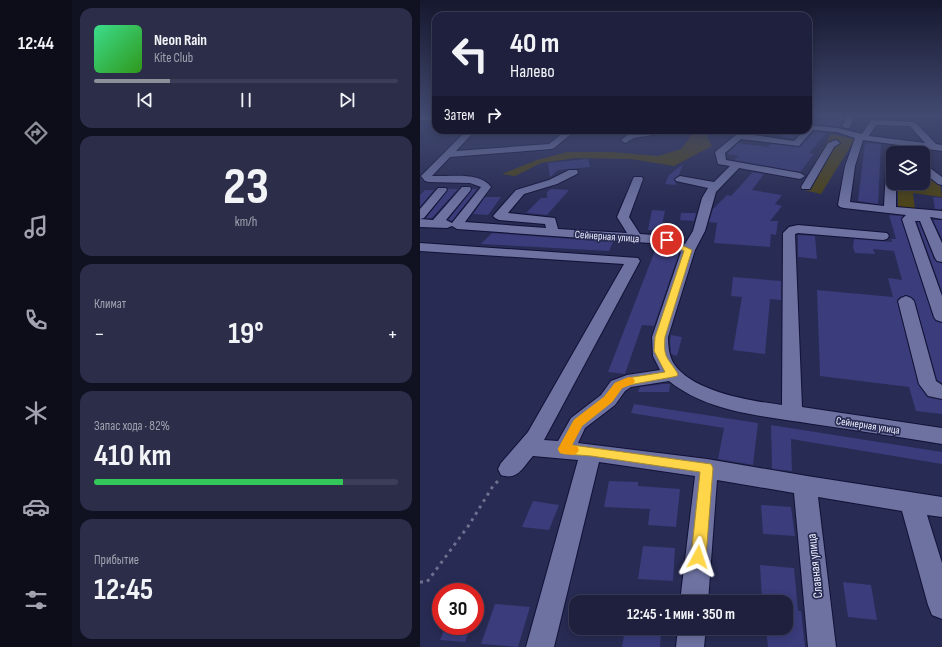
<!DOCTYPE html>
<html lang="ru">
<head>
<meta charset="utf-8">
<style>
  :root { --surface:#1e203e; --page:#2b2d49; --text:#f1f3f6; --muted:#a1a3b0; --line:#3c3e58; --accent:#8c9099 }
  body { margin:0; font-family:"Sofia Sans Condensed",sans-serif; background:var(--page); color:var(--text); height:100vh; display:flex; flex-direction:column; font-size:15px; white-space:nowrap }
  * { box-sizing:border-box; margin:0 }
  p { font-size:13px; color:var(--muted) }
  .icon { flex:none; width:22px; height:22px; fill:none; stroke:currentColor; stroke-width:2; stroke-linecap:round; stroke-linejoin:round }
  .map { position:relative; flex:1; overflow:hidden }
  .sheet { display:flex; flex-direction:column; gap:8px; padding:8px; background:#101222; width:348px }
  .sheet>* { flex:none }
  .top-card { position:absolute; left:12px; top:12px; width:380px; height:122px; border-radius:12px; box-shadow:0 2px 10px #0003,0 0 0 1px var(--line); background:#1e203e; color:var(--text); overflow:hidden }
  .buttons { position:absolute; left:466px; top:146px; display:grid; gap:8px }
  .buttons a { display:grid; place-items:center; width:44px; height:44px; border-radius:8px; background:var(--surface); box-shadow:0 2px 10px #0003,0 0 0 1px var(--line); font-size:20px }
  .speed { position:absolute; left:12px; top:583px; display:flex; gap:8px; font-size:20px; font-weight:700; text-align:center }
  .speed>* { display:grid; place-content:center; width:52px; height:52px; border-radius:50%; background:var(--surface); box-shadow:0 2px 10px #0003,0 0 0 1px var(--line); line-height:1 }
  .speed .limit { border:6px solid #d22; background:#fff; color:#111 }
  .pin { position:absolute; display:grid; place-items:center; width:34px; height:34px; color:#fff; margin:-17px; border:2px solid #fff; border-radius:50%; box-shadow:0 1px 4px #0007 }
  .me { position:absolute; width:44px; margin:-22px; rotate:5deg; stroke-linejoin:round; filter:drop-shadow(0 0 3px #0008) }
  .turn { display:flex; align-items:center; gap:14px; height:84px; padding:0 12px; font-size:18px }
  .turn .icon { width:52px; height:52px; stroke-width:2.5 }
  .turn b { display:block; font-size:28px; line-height:34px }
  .then { display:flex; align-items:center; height:38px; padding:0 12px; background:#0003; gap:8px; font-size:15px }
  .big { font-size:30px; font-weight:700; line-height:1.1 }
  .sheet .widget { flex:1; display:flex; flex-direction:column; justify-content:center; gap:6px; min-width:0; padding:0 14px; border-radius:12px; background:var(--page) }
  .sheet .dial { align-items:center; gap:0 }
  .dial b { font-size:52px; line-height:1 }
  .song { display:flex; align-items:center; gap:12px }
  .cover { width:48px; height:48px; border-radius:6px; background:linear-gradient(135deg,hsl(150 70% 55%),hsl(110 70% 35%)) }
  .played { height:4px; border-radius:2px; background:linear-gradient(90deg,var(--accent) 25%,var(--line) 25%) }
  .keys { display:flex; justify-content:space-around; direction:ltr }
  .heat { display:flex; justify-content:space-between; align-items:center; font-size:22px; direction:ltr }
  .charge { height:6px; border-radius:3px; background:linear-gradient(90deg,#34c759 82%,var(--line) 0) }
  .trip { position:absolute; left:149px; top:595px; width:224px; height:40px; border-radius:12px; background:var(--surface); box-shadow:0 2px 10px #0003,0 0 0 1px var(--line); font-weight:700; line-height:40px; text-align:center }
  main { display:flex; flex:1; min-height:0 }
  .menu { display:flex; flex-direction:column; width:72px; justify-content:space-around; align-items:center; background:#0c0d19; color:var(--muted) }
  .menu .icon { width:28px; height:28px }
  .menu .selected { color:var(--accent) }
  .menu b { font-size:18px; color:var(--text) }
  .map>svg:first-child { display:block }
  .green { fill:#4c4418 }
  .building { fill:#3a3c7b }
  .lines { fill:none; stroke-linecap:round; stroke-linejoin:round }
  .minor-casing { stroke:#121137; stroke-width:2 }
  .path { stroke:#6d6f8f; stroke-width:3; stroke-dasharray:3 4.5; stroke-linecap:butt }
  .minor { fill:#6d72a1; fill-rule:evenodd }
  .route { fill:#ffd54a; stroke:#a68a30 }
  .slow { fill:#f59e0b }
  .labels { text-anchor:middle; stroke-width:3.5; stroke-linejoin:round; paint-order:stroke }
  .street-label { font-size:11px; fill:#ebedfd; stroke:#282b53 }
  .near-street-label { font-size:13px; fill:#ebedfd; stroke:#282b53 }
</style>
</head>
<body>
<main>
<nav class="menu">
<b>12:44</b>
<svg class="icon selected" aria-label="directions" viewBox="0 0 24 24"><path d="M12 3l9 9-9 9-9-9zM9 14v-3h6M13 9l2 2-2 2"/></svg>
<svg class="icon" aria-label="music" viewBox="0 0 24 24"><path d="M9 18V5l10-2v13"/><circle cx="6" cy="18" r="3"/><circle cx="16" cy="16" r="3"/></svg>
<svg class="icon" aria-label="phone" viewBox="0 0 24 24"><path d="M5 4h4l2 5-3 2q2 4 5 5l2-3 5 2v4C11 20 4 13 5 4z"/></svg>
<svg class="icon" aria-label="climate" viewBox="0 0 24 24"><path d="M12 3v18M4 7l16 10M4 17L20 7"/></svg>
<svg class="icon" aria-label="car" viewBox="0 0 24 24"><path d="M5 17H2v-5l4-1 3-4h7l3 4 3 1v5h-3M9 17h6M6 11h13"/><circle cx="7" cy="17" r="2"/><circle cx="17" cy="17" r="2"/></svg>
<svg class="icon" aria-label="filters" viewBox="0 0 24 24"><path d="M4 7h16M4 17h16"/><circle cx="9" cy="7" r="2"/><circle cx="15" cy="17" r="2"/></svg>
</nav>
<section class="sheet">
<div class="widget">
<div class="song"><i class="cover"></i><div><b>Neon Rain</b><p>Kite Club</p></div></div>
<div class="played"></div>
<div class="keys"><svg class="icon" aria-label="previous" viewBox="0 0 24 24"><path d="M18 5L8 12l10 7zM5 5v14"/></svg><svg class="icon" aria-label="pause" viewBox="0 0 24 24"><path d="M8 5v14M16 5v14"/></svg><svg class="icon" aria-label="next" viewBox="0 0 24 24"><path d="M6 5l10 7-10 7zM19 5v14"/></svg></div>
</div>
<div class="widget dial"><b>23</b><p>km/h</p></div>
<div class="widget"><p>Климат</p>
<div class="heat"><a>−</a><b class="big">19°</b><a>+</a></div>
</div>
<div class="widget"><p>Запас хода · 82%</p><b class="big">410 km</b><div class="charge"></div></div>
<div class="widget"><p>Прибытие</p><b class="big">12:45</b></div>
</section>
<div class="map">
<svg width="522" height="647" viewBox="0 0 522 647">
  <rect width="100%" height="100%" fill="#282b53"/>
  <g class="green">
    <path d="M 275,130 L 293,130 L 287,136 L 292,146 L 254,166 L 211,159 L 156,158 L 121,163 L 95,176 L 82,174 L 117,160 L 147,152 L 193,152 L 238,156 L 261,149 Z"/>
    <path d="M 411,134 L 435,139 L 401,194 L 380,189 Z"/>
    <path d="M 503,170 L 520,184 L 522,197 L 493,193 L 495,210 L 478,208 L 478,183 L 503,183 Z"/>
  </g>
  <g class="building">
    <path d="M 388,116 L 425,116 L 421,125 L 421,127 L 388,124 Z"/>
    <path d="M 367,130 L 370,130 L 381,132 L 373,139 L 360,137 Z"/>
    <path d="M 394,132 L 406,133 L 389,153 L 394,154 L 380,172 L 314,160 L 319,156 L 307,154 L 318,143 L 348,147 L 351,144 L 379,147 Z"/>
    <path d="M 445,143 L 461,144 L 458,204 L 438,201 Z"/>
    <path d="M 168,159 L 170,167 L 138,170 L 130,177 L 128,163 Z"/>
    <path d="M 263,164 L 259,175 L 254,179 L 256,182 L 255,185 L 245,184 L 249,175 Z"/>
    <path d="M 333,172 L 344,174 L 332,190 L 362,195 L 355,204 L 362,206 L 350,221 L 358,221 L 356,235 L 351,234 L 350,247 L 294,243 L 297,223 L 289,222 L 293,209 L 307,195 L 311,196 Z"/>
    <path d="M 28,189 L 38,189 L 12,218 L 6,218 Z"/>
    <path d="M 52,189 L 57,189 L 32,221 L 28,220 Z"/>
    <path d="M 131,189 L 149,190 L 127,215 L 106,213 L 121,198 L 127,198 L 127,192 Z"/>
    <path d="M 5,190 L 14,190 L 0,207 L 0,195 Z"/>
    <path d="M 65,197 L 81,197 L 68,215 L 53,214 Z"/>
    <path d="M 513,197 L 522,198 L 522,209 L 515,209 Z"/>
    <path d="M 232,210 L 245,211 L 241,230 L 228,230 Z"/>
    <path d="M 261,213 L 276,213 L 274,221 L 260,220 Z"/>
    <path d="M 469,215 L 483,216 L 481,219 L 513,317 L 516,321 L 522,323 L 522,383 L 517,380 L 495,301 L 487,295 L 480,297 L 477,300 L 498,384 L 507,397 L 522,400 L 522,414 L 496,411 L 489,387 L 400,376 L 397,290 L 473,297 L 468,278 L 482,280 L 474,251 L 453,249 L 455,254 L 435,253 L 433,247 L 434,239 L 472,242 L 471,239 L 476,239 Z"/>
    <path d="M 513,220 L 522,220 L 522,239 Z"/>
    <path d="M 497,222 L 499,222 L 514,259 L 517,262 L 522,263 L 522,292 Z"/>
    <path d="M 72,233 L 193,242 L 189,251 L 61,244 Z"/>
    <path d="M 378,235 L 395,236 L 397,259 L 378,257 Z"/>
    <path d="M 236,248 L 248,249 L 247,251 L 259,253 L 234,326 L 222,325 L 205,374 L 188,372 Z"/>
    <path d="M 313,277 L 361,281 L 361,300 L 350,299 L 345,354 L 313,350 L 322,297 L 311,296 Z"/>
    <path d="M 251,335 L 262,337 L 257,356 L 251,354 L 250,340 Z"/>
    <path d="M 243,384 L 250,384 L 249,392 L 218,392 L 220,387 Z"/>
    <path d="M 214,404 L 338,423 L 333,465 L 298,459 L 304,428 L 211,413 Z"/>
    <path d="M 351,425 L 522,452 L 522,464 L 371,439 L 372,471 L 352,469 Z"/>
    <path d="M 189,481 L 218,482 L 218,486 L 260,489 L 256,527 L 228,525 L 230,509 L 184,507 Z"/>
    <path d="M 113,501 L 139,505 L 129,530 L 102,527 Z"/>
    <path d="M 341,505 L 371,507 L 375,536 L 343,534 Z"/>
    <path d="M 223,546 L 255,548 L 253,581 L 218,579 Z"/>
    <path d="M 340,565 L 374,568 L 378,611 L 381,611 L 385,647 L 348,647 L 346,628 L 366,628 L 366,602 L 342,601 Z"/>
    <path d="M 423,582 L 451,585 L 457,620 L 428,617 Z"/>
    <path d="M 75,604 L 110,607 L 98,647 L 61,644 Z"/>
    <path d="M 26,626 L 51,626 L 45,642 L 20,640 Z"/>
    <path d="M 205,629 L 241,632 L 240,647 L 202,647 Z"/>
  </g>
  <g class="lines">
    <g class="minor-casing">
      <g id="minor">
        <rect x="0" y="116" width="16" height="4"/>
        <path d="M 427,116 L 435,116 L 429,128 L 426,128 L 422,126 Z"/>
        <path d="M 451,120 L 495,122 L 516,144 L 522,145 L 522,151 L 443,140 L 435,166 L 430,202 L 464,206 L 467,152 L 472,149 L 495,149 L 497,151 L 495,153 L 473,153 L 473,183 L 476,183 L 476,207 L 522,211 L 522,219 L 510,217 L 522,243 L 522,262 L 517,261 L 515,258 L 500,221 L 495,221 L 522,296 L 522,322 L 516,320 L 514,317 L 482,219 L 486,215 L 424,208 L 420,207 L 418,205 L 425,166 L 435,138 L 417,132 L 393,130 L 379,146 L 321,139 L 305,153 L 306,160 L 380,173 L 385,176 L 380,179 L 319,168 L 296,192 L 285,231 L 275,250 L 248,337 C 248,346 249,356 254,364 C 273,392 331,401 362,405 L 363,233 L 369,227 L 378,225 L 467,233 L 469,236 L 467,239 L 463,240 L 378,233 L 375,234 L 382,407 L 522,428 L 522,444 C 479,437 436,430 393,424 C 344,416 289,413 249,381 L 211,387 L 205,391 L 195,405 L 165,428 L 158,443 L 287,459 L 387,476 L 522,497 L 522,517 L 507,515 L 522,563 L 522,619 L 512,615 L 508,605 L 482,511 L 398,497 L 416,647 L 388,647 L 374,493 L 297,480 L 288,602 L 260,602 L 275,476 L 179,462 L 134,647 L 106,647 L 158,460 L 113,456 C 103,467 98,481 81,475 L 78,469 L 81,463 L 108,432 L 204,264 L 0,251 L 0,243 L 218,258 L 220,261 L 124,440 L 138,441 L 151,418 L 181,395 L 191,381 L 207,375 L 240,370 L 233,356 L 232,337 L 261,252 L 244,244 L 37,229 L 32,226 L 27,228 L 0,227 L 0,209 L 18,188 L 26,188 L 27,190 L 4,218 L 0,219 L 13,220 L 42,187 L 50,187 L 51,189 L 50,191 L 26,220 L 32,223 L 61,187 L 50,183 L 9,182 L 5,181 L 1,176 L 47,130 L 56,130 L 36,151 L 129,144 L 147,130 L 156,130 L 134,148 L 131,149 L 30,157 L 12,176 C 29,177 60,171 71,187 L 45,222 L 126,228 L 125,224 L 79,220 L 75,218 L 73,216 L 96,190 L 129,180 L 149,170 L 157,170 L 158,172 L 157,174 L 137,184 L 104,194 L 88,213 L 135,218 L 138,229 L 207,233 L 197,217 L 213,179 L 214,177 L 222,177 L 223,179 L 209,217 L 220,234 L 247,236 L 265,244 L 273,231 L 282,198 L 288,188 L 256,181 L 255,179 L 260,176 L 294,182 L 310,166 L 298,164 L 295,152 L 322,130 L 331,130 L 327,134 L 374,141 L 384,130 L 388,130 L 388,125 L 418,128 L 442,134 ZM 456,125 L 490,126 L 505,143 L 449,136 Z"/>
        <path d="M 234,130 L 254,130 L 250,132 L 214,138 L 205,143 L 201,140 L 209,134 Z"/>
        <path d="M 416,140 L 420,143 L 414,147 L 391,187 L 390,189 L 382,189 L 381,187 L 408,143 Z"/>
        <path d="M 503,164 L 506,165 L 522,177 L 522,185 L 518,184 L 503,172 Z"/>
        <path d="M 486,296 L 491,298 L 494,301 L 516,381 L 522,385 L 522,399 L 508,396 L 499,384 L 478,301 L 481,298 Z"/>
        <path d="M 258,628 L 286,628 L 284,647 L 256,647 Z"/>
      </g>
    </g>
    <path class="path" d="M 0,582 L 7,582 L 49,525 L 73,486 L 79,480"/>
    <use href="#minor" class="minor"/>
  </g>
  <linearGradient id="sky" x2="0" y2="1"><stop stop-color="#16182e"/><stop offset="0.56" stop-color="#424a71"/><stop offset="1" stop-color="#424a71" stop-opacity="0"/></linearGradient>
  <rect width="522" height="206" fill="url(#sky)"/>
  <path class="route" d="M 247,238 L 272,250 L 245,337 C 243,359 248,357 258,374 L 257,376 L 253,377 L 209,385 L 202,388 L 192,402 L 162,426 L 152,445 L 291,464 L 293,468 L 286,557 L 283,562 L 278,564 L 273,562 L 271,557 L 280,472 L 171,456 L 144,454 L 140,453 L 138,449 L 154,420 L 184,397 L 195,383 L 207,378 L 245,372 L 234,351 L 235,337 L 264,251 L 245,242 L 245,239 Z"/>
  <path class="slow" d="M 209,377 L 213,378 L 215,381 L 213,384 L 202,388 L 192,402 L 162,426 L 152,445 L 157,446 L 159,450 L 157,453 L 153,455 L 140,453 L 138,449 L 154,420 L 184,397 L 195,383 Z"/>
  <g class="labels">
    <g class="street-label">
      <text transform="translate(187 236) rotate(4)" y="4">Сейнерная улица</text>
      <text transform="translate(448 425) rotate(9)" y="4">Сейнерная улица</text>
    </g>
    <g class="near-street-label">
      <text transform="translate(394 566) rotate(-96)" y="5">Славная улица</text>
    </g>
  </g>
</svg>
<div class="buttons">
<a><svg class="icon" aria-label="layers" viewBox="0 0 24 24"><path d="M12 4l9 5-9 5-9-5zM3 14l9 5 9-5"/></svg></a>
</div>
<div class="speed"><div class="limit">30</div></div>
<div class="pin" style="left:247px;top:240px;background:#d93025"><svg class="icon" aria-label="arrive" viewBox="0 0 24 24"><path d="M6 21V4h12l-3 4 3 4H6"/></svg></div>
<svg class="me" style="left:278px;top:557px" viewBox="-20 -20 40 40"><path d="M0-17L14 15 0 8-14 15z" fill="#ffd54a" stroke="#fff" stroke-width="4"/></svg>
<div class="trip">12:45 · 1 мин · 350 m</div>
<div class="top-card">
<div class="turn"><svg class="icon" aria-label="left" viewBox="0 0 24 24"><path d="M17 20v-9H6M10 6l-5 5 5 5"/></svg><div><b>40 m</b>Налево</div></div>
<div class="then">Затем<svg class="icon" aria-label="right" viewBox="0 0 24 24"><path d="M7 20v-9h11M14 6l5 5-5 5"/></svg></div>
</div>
</div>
</main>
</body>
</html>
